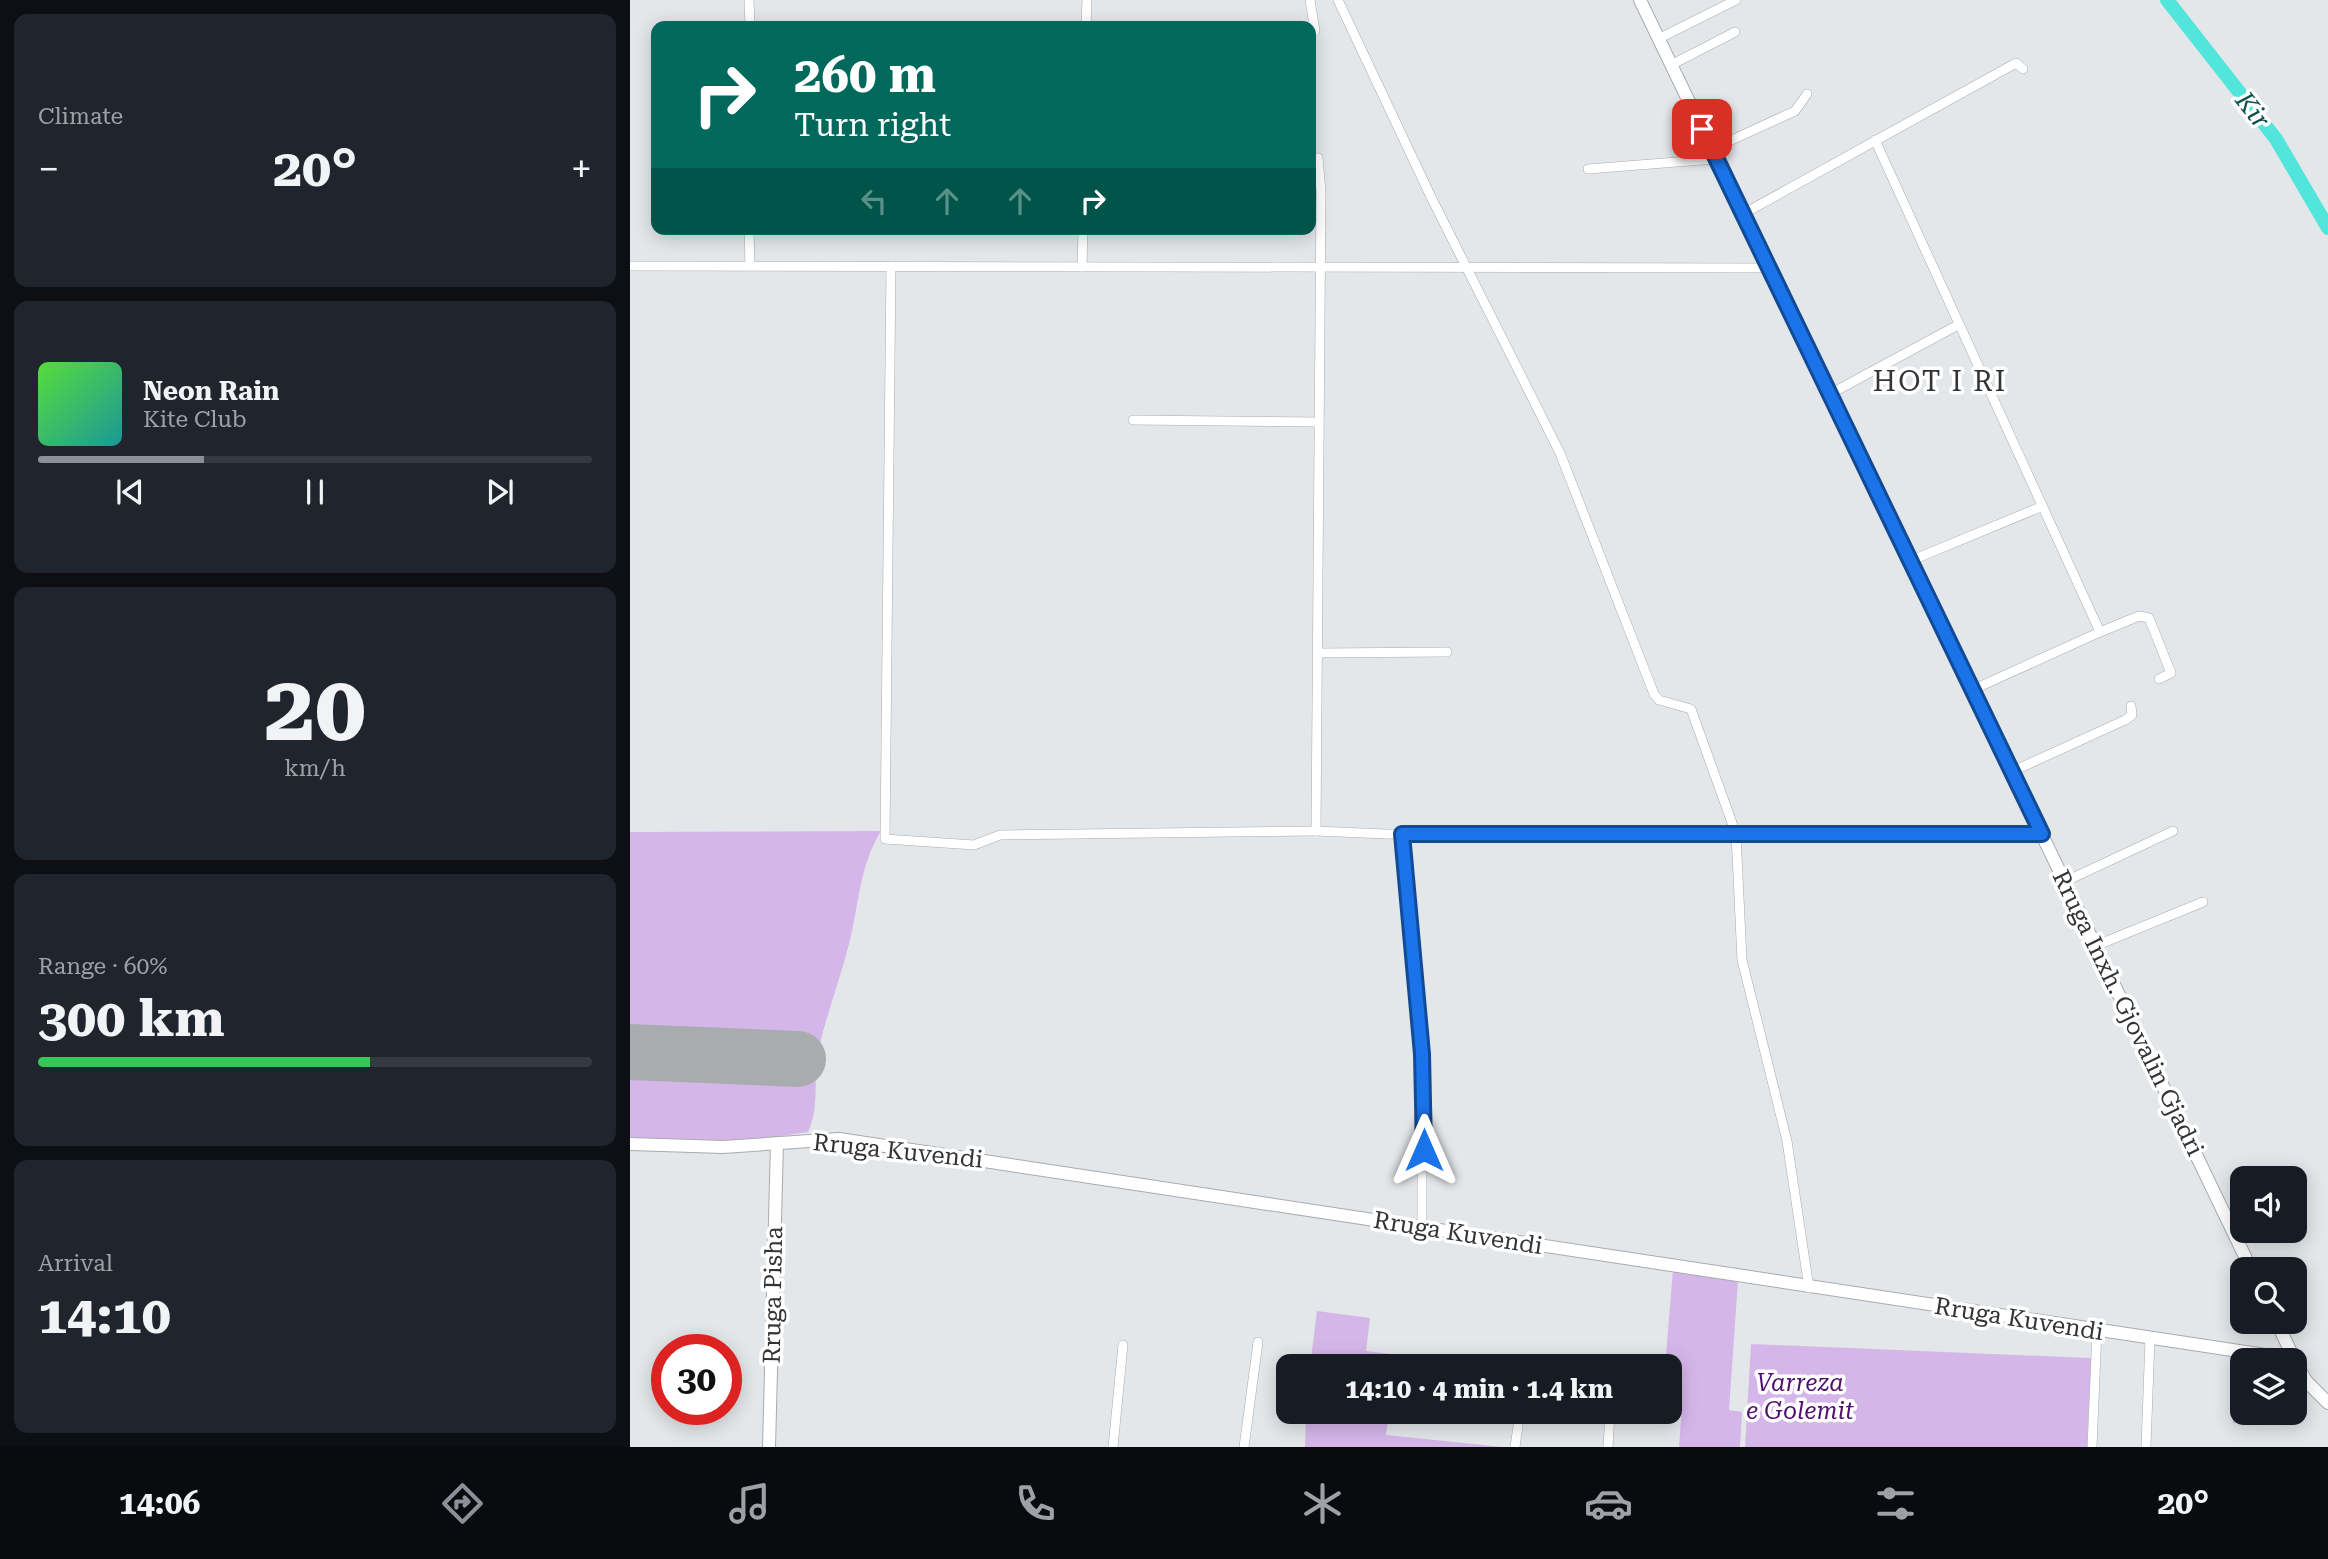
<!DOCTYPE html>
<html lang="en">
<head>
<meta charset="utf-8">
<style>
  :root { --surface:#171b24; --page:#20242c; --text:#f1f3f6; --muted:#9ea1a6; --line:#363941; --accent:#8c9099 }
  body { margin:0; font-family:"Roboto Serif",serif; background:var(--page); color:var(--text); height:100vh; display:flex; flex-direction:column; font-size:26px; white-space:nowrap }
  * { box-sizing:border-box; margin:0 }
  p { font-size:23px; color:var(--muted) }
  .icon { flex:none; width:38px; height:38px; fill:none; stroke:currentColor; stroke-width:2; stroke-linecap:round; stroke-linejoin:round }
  .map { position:relative; flex:1; overflow:hidden }
  .drawer { display:flex; flex-direction:column; gap:14px; padding:14px; background:#0d0f14; width:630px }
  .drawer>* { flex:none }
  .top-card { position:absolute; left:21px; top:21px; width:665px; height:214px; border-radius:14px; box-shadow:0 4px 18px #0003; background:#00695c; color:#fff; overflow:hidden }
  .fabs { position:absolute; left:1600px; top:1166px; display:grid; gap:14px }
  .fabs a { display:grid; place-items:center; width:77px; height:77px; border-radius:14px; background:var(--surface); box-shadow:0 4px 18px #0003; font-size:35px }
  .speed { position:absolute; left:21px; top:1334px; display:flex; gap:14px; font-size:35px; font-weight:700; text-align:center }
  .speed>* { display:grid; place-content:center; width:91px; height:91px; border-radius:50%; background:var(--surface); box-shadow:0 4px 18px #0003; line-height:1 }
  .speed .limit { border:10px solid #d22; background:#fff; color:#111 }
  .pin { position:absolute; display:grid; place-items:center; width:60px; height:60px; color:#fff; margin:-30px; border-radius:14px; box-shadow:0 4px 10px #0006 }
  .me { position:absolute; width:77px; margin:-38px; rotate:0deg; stroke-linejoin:round; filter:drop-shadow(0 0 5px #0008) }
  .turn { display:flex; align-items:center; gap:24px; height:147px; padding:0 28px; font-size:32px }
  .turn .icon { width:91px; height:91px; stroke-width:2.5 }
  .turn b { display:block; font-size:49px; line-height:60px }
  .lanes { display:flex; align-items:center; height:66px; padding:0 28px; background:#0003; justify-content:center; gap:35px; direction:ltr }
  .lanes .off { opacity:.35 }
  .big { font-size:52px; font-weight:700; line-height:1.1 }
  .drawer .card { flex:1; display:flex; flex-direction:column; justify-content:center; gap:10px; min-width:0; padding:0 24px; border-radius:14px; background:var(--page) }
  .drawer .dial { align-items:center; gap:0 }
  .dial b { font-size:91px; line-height:1 }
  .song { display:flex; align-items:center; gap:21px }
  .cover { width:84px; height:84px; border-radius:10px; background:linear-gradient(135deg,hsl(110 70% 55%),hsl(180 70% 35%)) }
  .played { height:7px; border-radius:4px; background:linear-gradient(90deg,var(--accent) 30%,var(--line) 30%) }
  .keys { display:flex; justify-content:space-around; direction:ltr }
  .heat { display:flex; justify-content:space-between; align-items:center; font-size:38px; direction:ltr }
  .charge { height:10px; border-radius:5px; background:linear-gradient(90deg,#34c759 60%,var(--line) 0) }
  .trip { position:absolute; left:646px; top:1354px; width:406px; height:70px; border-radius:14px; background:var(--surface); box-shadow:0 4px 18px #0003; font-weight:700; line-height:70px; text-align:center }
  .tabs { display:flex; height:112px; justify-content:space-around; align-items:center; background:#090b0e; color:var(--muted) }
  .tabs .icon { width:49px; height:49px }
  .tabs .selected { color:var(--accent) }
  .tabs b { font-size:32px; color:var(--text) }
  main { display:flex; flex:1; min-height:0 }
  .map>svg:first-child { display:block }
  .green { fill:#d5b6e9 }
  .lines { fill:none; stroke-linecap:round; stroke-linejoin:round }
  .river { stroke:#52e5db; stroke-width:14 }
  .runway { stroke:#a9acae; stroke-width:56 }
  .street-casing { stroke:#a8abae; stroke-width:10 }
  .secondary-casing { stroke:#a8abae; stroke-width:14 }
  .street { stroke:#fff; stroke-width:9 }
  .secondary { stroke:#fff; stroke-width:12 }
  .route-casing { stroke:#114b97; stroke-width:18 }
  .route { stroke:#1a73e8; stroke-width:12 }
  .labels { text-anchor:middle; stroke-width:7; stroke-linejoin:round; paint-order:stroke }
  .street-label { font-size:24px; fill:#323435; stroke:#fff }
  .park-label { font-size:24px; font-style:italic; fill:#510f70; stroke:#fff }
  .water-label { font-size:26px; font-style:italic; fill:#0e4f4b; stroke:#fff }
  .quarter-label { font-size:28px; letter-spacing:2px; fill:#323435; stroke:#fff }
</style>
</head>
<body>
<main>
<section class="drawer">
<div class="card"><p>Climate</p>
<div class="heat"><a>−</a><b class="big">20°</b><a>+</a></div>
</div>
<div class="card">
<div class="song"><i class="cover"></i><div><b>Neon Rain</b><p>Kite Club</p></div></div>
<div class="played"></div>
<div class="keys"><svg class="icon" aria-label="previous" viewBox="0 0 24 24"><path d="M18 5L8 12l10 7zM5 5v14"/></svg><svg class="icon" aria-label="pause" viewBox="0 0 24 24"><path d="M8 5v14M16 5v14"/></svg><svg class="icon" aria-label="next" viewBox="0 0 24 24"><path d="M6 5l10 7-10 7zM19 5v14"/></svg></div>
</div>
<div class="card dial"><b>20</b><p>km/h</p></div>
<div class="card"><p>Range · 60%</p><b class="big">300 km</b><div class="charge"></div></div>
<div class="card"><p>Arrival</p><b class="big">14:10</b></div>
</section>
<div class="map">
<svg width="1698" height="1447" viewBox="0 0 1698 1447">
  <rect width="100%" height="100%" fill="#e4e7ea"/>
  <g class="green">
    <path d="M 251,831 C 229,867 229,904 219,944 C 210,980 196,1015 188,1052 C 183,1078 190,1108 178,1132 L 112,1142 L 0,1142 L 0,832 Z"/>
    <path d="M 1043,1270 L 1108,1281 L 1099,1410 L 1112,1412 L 1110,1447 L 1049,1447 L 1052,1404 L 1040,1402 L 1040,1367 L 1035,1367 Z"/>
    <path d="M 687,1311 L 740,1318 L 736,1351 L 769,1355 L 767,1367 L 680,1367 Z"/>
    <path d="M 1121,1344 L 1461,1358 L 1457,1447 L 1115,1447 Z"/>
    <path d="M 1605,1371 L 1612,1371 L 1612,1412 L 1631,1412 L 1631,1424 L 1603,1423 Z"/>
    <path d="M 676,1412 L 759,1412 L 756,1435 L 873,1447 L 675,1447 Z"/>
  </g>
  <g class="lines">
    <path class="river" d="M 1537,0 L 1646,139 L 1698,228"/>
    <path class="runway" d="M 0,1052 L 168,1059"/>
    <g class="street-casing">
      <g id="street">
        <path d="M 119,0 L 120,26"/>
        <path d="M 680,0 L 685,31"/>
        <path d="M 708,0 L 801,197 L 930,453 L 1024,694 L 1029,700 L 1061,709 L 1106,834 L 1112,960 L 1157,1141 L 1179,1288"/>
        <path d="M 456,26 L 457,0"/>
        <path d="M 1028,39 L 1106,0"/>
        <path d="M 1041,65 L 1105,32"/>
        <path d="M 1245,140 L 1470,632 L 1509,616 L 1519,618 L 1541,673 L 1529,679"/>
        <path d="M 1082,149 L 1165,111 L 1177,94"/>
        <path d="M 681,157 L 688,158 L 691,192 L 686,831 L 756,834 L 1412,834"/>
        <path d="M 958,169 L 1085,159"/>
        <path d="M 1113,214 L 1386,63 L 1393,69"/>
        <path d="M 119,229 L 120,266"/>
        <path d="M 0,266 L 1139,268"/>
        <path d="M 261,266 L 255,839 L 344,845 L 370,835 L 686,831"/>
        <path d="M 452,267 L 453,229"/>
        <path d="M 1200,394 L 1328,325"/>
        <path d="M 503,420 L 689,422"/>
        <path d="M 1280,561 L 1413,506"/>
        <path d="M 689,653 L 817,652"/>
        <path d="M 1342,690 L 1470,632"/>
        <path d="M 1381,772 L 1495,720 L 1502,715 L 1501,706"/>
        <path d="M 772,834 L 792,1054 L 792,1226"/>
        <path d="M 1434,882 L 1543,831"/>
        <path d="M 1465,946 L 1573,902"/>
        <path d="M 483,1447 L 493,1345"/>
        <path d="M 614,1447 L 628,1342"/>
        <path d="M 885,1447 L 888,1426"/>
        <path d="M 978,1447 L 980,1412"/>
        <path d="M 1462,1447 L 1467,1331"/>
        <path d="M 1516,1447 L 1520,1338"/>
      </g>
    </g>
    <g class="secondary-casing">
      <g id="secondary">
        <path d="M 1010,0 L 1621,1269"/>
        <path d="M 0,1144 L 93,1147 L 209,1139 L 1655,1358"/>
        <path d="M 1646,1321 L 1660,1350"/>
        <path d="M 1665,1361 L 1676,1381 L 1698,1403"/>
        <path d="M 139,1447 L 147,1143"/>
      </g>
    </g>
    <use href="#street" class="street"/>
    <use href="#secondary" class="secondary"/>
  </g>
  <g class="lines">
    <g class="route-casing">
      <path id="route" d="M 794,1150 L 792,1054 L 772,834 L 1412,834 L 1072,129"/>
    </g>
    <use href="#route" class="route"/>
  </g>
  <g class="labels">
    <g class="street-label">
      <text transform="translate(1498 1013) rotate(64)" y="8">Rruga Inxh. Gjovalin Gjadri</text>
      <text transform="translate(268 1151) rotate(6)" y="8">Rruga Kuvendi</text>
      <text transform="translate(828 1233) rotate(9)" y="8">Rruga Kuvendi</text>
      <text transform="translate(143 1295) rotate(-89)" y="8">Rruga Pisha</text>
      <text transform="translate(1389 1319) rotate(9)" y="8">Rruga Kuvendi</text>
    </g>
    <g class="park-label">
      <text x="1170" y="1391">Varreza<tspan x="1170" dy="28">e Golemit</tspan></text>
    </g>
    <g class="water-label">
      <text transform="translate(1623 110) rotate(52)" y="9">Kir</text>
    </g>
    <g class="quarter-label">
      <text x="1310" y="391">HOT I RI</text>
    </g>
  </g>
</svg>
<div class="fabs">
<a><svg class="icon" aria-label="sound" viewBox="0 0 24 24"><path d="M4 9h4l5-4v14l-5-4H4zM17 9q2 3 0 6"/></svg></a>
<a><svg class="icon" aria-label="search" viewBox="0 0 24 24"><circle cx="10" cy="10" r="6"/><path d="M15 15l6 6"/></svg></a>
<a><svg class="icon" aria-label="layers" viewBox="0 0 24 24"><path d="M12 4l9 5-9 5-9-5zM3 14l9 5 9-5"/></svg></a>
</div>
<div class="speed"><div class="limit">30</div></div>
<div class="pin" style="left:1072px;top:129px;background:#d93025"><svg class="icon" aria-label="arrive" viewBox="0 0 24 24"><path d="M6 21V4h12l-3 4 3 4H6"/></svg></div>
<svg class="me" style="left:794px;top:1150px" viewBox="-20 -20 40 40"><path d="M0-17L14 15 0 8-14 15z" fill="#1a73e8" stroke="#fff" stroke-width="4"/></svg>
<div class="trip">14:10 · 4 min · 1.4 km</div>
<div class="top-card">
<div class="turn"><svg class="icon" aria-label="right" viewBox="0 0 24 24"><path d="M7 20v-9h11M14 6l5 5-5 5"/></svg><div><b>260 m</b>Turn right</div></div>
<div class="lanes"><svg class="icon off" aria-label="left" viewBox="0 0 24 24"><path d="M17 20v-9H6M10 6l-5 5 5 5"/></svg><svg class="icon off" aria-label="ahead" viewBox="0 0 24 24"><path d="M12 20V5M6 11l6-6 6 6"/></svg><svg class="icon off" aria-label="ahead" viewBox="0 0 24 24"><path d="M12 20V5M6 11l6-6 6 6"/></svg><svg class="icon" aria-label="right" viewBox="0 0 24 24"><path d="M7 20v-9h11M14 6l5 5-5 5"/></svg></div>
</div>
</div>
</main>
<nav class="tabs">
<b>14:06</b>
<svg class="icon selected" aria-label="directions" viewBox="0 0 24 24"><path d="M12 3l9 9-9 9-9-9zM9 14v-3h6M13 9l2 2-2 2"/></svg>
<svg class="icon" aria-label="music" viewBox="0 0 24 24"><path d="M9 18V5l10-2v13"/><circle cx="6" cy="18" r="3"/><circle cx="16" cy="16" r="3"/></svg>
<svg class="icon" aria-label="phone" viewBox="0 0 24 24"><path d="M5 4h4l2 5-3 2q2 4 5 5l2-3 5 2v4C11 20 4 13 5 4z"/></svg>
<svg class="icon" aria-label="climate" viewBox="0 0 24 24"><path d="M12 3v18M4 7l16 10M4 17L20 7"/></svg>
<svg class="icon" aria-label="car" viewBox="0 0 24 24"><path d="M5 17H2v-5l4-1 3-4h7l3 4 3 1v5h-3M9 17h6M6 11h13"/><circle cx="7" cy="17" r="2"/><circle cx="17" cy="17" r="2"/></svg>
<svg class="icon" aria-label="filters" viewBox="0 0 24 24"><path d="M4 7h16M4 17h16"/><circle cx="9" cy="7" r="2"/><circle cx="15" cy="17" r="2"/></svg>
<b>20°</b>
</nav>
</body>
</html>
